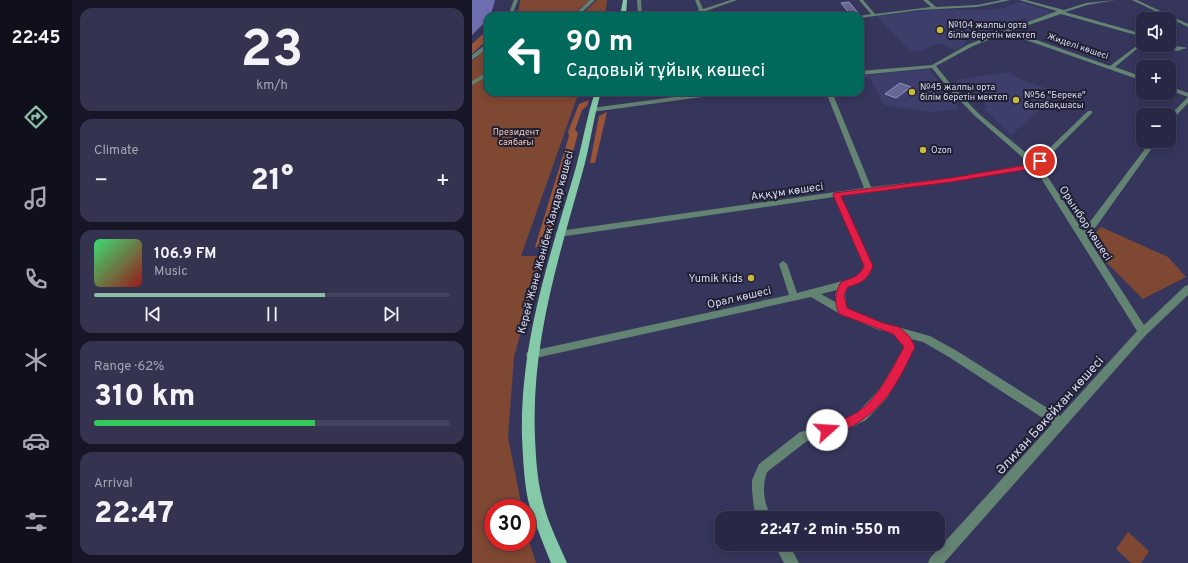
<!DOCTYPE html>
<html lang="en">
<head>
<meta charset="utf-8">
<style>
  :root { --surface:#282846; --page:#343451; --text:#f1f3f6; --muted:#a5a6b3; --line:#44445f; --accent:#8abfa5 }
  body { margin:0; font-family:Overpass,sans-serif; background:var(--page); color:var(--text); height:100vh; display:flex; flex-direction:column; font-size:15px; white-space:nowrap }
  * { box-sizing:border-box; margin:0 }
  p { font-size:13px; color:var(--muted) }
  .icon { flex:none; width:22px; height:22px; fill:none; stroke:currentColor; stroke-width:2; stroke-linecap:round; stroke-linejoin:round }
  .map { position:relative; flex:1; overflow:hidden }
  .panel { display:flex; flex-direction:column; gap:8px; padding:8px; background:#161626; width:400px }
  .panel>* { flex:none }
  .top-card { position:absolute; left:12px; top:12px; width:380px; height:84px; border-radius:12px; box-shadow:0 2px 10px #0003,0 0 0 1px var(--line); background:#00695c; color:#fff; overflow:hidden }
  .fabs { position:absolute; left:664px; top:12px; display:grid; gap:8px }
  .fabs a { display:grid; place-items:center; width:40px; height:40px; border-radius:8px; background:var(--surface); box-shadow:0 2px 10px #0003,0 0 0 1px var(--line); font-size:20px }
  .speed { position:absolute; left:12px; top:499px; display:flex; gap:8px; font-size:20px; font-weight:700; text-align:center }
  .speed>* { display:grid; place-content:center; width:52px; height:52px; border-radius:50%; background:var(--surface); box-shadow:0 2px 10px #0003,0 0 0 1px var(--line); line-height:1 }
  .speed .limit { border:6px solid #d22; background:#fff; color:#111 }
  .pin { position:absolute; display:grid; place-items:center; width:34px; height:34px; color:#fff; margin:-17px; border:2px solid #fff; border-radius:50%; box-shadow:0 1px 4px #0007 }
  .me { position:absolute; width:44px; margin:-22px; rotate:71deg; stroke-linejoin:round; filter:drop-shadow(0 0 3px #0008) }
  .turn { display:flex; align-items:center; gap:14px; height:84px; padding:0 16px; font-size:18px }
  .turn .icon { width:52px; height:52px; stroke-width:2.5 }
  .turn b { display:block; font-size:28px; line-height:34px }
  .big { font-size:30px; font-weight:800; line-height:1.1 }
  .panel .tile { flex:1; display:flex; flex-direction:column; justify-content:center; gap:6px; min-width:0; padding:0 14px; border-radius:12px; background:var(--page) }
  .panel .dial { align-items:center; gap:0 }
  .dial b { font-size:52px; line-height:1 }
  .song { display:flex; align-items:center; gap:12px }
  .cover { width:48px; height:48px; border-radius:6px; background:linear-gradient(135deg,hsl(140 70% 55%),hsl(0 70% 35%)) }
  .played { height:4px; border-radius:2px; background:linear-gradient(90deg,var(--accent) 65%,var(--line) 65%) }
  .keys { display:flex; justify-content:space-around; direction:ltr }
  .heat { display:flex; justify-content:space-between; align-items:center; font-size:22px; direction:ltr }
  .charge { height:6px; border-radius:3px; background:linear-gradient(90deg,#34c759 62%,var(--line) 0) }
  .trip { position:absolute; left:243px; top:511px; width:230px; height:40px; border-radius:12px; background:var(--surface); box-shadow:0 2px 10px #0003,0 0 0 1px var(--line); font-weight:800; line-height:40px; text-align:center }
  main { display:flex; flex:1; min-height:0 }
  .tab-bar { display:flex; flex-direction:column; width:72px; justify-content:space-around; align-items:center; background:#10101c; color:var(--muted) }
  .tab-bar .icon { width:28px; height:28px }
  .tab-bar .current { color:var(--accent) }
  .tab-bar b { font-size:18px; color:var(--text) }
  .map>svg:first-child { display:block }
  .built { fill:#3e3e6c }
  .green { fill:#7f4832 }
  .forest { fill:#9a5438 }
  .water { fill:#6e6fb1 }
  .building { fill:#666792; stroke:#9093c0 }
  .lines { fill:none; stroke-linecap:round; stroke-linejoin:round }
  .minor { fill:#638373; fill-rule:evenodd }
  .major { fill:#85caa8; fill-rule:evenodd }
  .route { fill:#e11d48; stroke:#92132f }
  .poi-dot { fill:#caba3a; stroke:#202032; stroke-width:1.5 }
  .labels { text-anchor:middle; stroke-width:4; stroke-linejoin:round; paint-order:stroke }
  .far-poi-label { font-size:9px; fill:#d7d9f2; stroke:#202032; text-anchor:start }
  .far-street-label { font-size:9px; fill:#d7d9f2; stroke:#202032 }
  .far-park-label { font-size:9px; fill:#f2c8b8; stroke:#202032 }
  .street-label { font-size:11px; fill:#d7d9f2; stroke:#202032 }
  .poi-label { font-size:11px; fill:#d7d9f2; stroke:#202032; text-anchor:end }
  .near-street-label { font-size:13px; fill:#d7d9f2; stroke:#202032 }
</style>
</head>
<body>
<main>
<nav class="tab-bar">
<b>22:45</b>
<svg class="icon current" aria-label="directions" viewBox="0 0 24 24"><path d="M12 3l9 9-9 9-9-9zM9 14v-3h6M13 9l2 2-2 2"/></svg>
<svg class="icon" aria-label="music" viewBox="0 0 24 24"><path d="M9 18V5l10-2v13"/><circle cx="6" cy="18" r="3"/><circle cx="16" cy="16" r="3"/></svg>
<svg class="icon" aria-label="phone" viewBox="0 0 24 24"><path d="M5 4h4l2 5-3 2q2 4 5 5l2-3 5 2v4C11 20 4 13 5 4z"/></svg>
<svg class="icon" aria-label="climate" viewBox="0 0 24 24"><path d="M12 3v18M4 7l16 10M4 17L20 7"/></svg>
<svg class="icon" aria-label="car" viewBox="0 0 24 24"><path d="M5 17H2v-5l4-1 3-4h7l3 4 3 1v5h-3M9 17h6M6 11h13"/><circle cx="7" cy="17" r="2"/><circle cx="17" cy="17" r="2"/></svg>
<svg class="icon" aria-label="filters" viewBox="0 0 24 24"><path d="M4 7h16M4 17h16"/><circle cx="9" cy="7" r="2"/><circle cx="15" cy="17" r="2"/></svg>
</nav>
<section class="panel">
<div class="tile dial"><b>23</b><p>km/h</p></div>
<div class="tile"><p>Climate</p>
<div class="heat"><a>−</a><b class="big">21°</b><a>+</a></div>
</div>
<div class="tile">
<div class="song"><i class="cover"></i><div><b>106.9 FM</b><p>Music</p></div></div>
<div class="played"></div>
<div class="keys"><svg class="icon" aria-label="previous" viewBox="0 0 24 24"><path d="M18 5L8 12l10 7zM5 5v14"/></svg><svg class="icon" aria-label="pause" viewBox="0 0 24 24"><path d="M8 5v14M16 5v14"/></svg><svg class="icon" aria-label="next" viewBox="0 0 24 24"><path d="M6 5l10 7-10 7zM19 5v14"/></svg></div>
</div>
<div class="tile"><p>Range · 62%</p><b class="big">310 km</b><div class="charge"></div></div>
<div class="tile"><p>Arrival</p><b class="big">22:47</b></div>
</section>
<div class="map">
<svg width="716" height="563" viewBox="0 0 716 563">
  <rect width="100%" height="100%" fill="#36365d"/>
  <g class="built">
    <path d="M 548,2 L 580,12 L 559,20 L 551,18 L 493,41 L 491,46 L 483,50 L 467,43 L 450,50 L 439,52 L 404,16 L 460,10 L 520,10 L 532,8 Z"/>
    <path d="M 457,69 L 487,109 L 458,112 L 412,105 L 398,78 L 388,79 L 388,76 Z"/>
    <path d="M 538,72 L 545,78 L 587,93 L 539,135 L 512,109 L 516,107 L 496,88 L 492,88 L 484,80 Z"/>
  </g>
  <g class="green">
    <path d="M 48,0 L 118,0 L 100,16 L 41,16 L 47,8 Z"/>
    <path d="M 125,0 L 135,0 L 133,16 L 108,16 Z"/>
    <path d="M 16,48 L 16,73 L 0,82 L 0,61 Z"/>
    <path d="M 16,76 L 16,92 L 107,92 L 49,256 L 68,256 L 69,257 L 42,357 L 36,437 L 50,508 L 21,508 L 21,542 L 55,542 L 55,534 L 64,563 L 0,563 L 0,84 Z"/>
    <path d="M 629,227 L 696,257 L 714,277 L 671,299 L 628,256 L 619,238 Z"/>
    <path d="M 656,532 L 677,551 L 669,563 L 659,563 L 644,549 Z"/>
  </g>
  <g class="forest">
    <path d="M 16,32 L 16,39 L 0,54 L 0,44 L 11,34 Z"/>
    <path d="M 117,100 L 115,106 L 110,110 L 103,130 L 106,133 L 94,178 L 88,184 L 81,208 L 85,211 C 82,226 80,245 63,247 L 97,136 L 96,132 L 107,104 Z"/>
    <path d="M 135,112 L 123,163 L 118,163 L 127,116 Z"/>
  </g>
  <path class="water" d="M 0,0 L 23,0 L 19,14 L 16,16 L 15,20 L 0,35 Z"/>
  <g class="building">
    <path d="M 377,2 L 387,14 L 379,15 L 369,3 Z"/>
    <path d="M 428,83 L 439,87 L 424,98 L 413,94 Z"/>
  </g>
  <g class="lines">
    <g class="minor">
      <path d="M 42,0 L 46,0 L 40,16 L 36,16 Z"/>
      <path d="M 118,0 L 123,0 L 106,16 L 101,16 Z"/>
      <path d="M 165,0 L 169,0 L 170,16 L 166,16 Z"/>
      <path d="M 223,0 L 227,0 L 231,9 L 259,0 L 265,0 L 234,11 L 242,16 L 237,16 L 230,13 L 220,16 L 214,16 L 227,10 Z"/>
      <path d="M 387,0 L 391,0 L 403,14 L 459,7 L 451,0 L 456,0 L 464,7 L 505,5 L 530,0 L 539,0 L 505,7 L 447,10 L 388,18 L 388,16 L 387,16 L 399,14 Z"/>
      <path d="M 547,0 L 554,0 L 592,10 L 614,3 L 644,0 L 615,5 L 593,12 L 671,34 L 671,37 L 589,14 L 539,31 L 638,66 L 671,41 L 671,44 L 643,67 L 671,77 L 671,81 L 534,33 L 501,46 L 464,66 L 481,87 L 507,114 L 564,161 L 616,111 L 620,111 L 620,113 L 568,165 L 611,231 L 679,141 L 685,141 L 626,224 L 615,237 L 672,325 L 713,286 L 716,285 L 716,295 L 674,335 L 472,563 L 456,563 L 458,558 L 580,424 L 477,357 L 451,342 L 439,339 L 443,347 L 442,350 L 415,398 L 394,420 L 367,433 L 335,441 L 295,472 C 291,482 291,497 295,507 C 296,511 299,514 301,518 L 287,518 L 282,508 L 280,490 L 280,480 L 287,464 L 328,432 L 366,422 L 386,412 L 407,390 L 433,347 L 421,333 L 407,330 L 368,314 L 339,297 L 59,359 L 55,358 L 54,355 L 55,352 L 59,351 L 317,295 L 307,264 L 311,261 L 315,264 L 325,293 L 382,278 L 389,273 L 392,266 L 362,197 L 87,237 L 83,234 L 87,231 L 392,188 L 354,92 L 360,92 L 399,187 L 479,178 L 558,164 L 503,116 L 477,89 L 460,68 L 388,75 L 388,71 L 460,65 L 497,44 L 585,11 ZM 562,167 L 665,331 L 588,416 L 485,351 L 458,336 L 411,323 L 375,309 L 373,295 L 375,287 C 390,283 395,281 400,266 L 369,196 L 479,182 ZM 365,290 L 363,295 L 365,303 L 349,294 Z"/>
      <path d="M 660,0 L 665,0 L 716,24 L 716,27 Z"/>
      <path d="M 14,44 L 16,44 L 16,48 L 0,60 L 0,55 Z"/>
      <path d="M 684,45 C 689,45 711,46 715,48 L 705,51 Z"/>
      <path d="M 16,72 L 16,76 L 0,85 L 0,81 Z"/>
      <path d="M 697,86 L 716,93 L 716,97 L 697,90 Z"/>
      <path d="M 239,92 L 255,92 L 252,94 L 120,112 L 117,110 L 120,108 Z"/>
      <path d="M 716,97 L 716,103 L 699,121 L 697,122 L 697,116 Z"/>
      <path d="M 302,544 L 317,544 L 327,563 L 312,563 Z"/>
    </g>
    <g class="major">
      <path d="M 151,0 L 155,0 L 154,16 L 148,16 Z"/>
      <path d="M 123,92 L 129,92 C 121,119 118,147 110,174 C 85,263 59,345 63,438 C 64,458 65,478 70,498 C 75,521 86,542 95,563 L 79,563 C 71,543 62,522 56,500 C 52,480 51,458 50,437 C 48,344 76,262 102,174 C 110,147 114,119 123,92 Z"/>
    </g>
  </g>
  <path class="route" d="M 568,159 L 571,161 L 564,168 L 479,182 L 369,196 L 401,266 C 396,280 389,283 376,287 L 372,295 L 375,308 L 411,323 L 427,327 L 438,337 L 443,347 C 425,384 413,409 375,429 C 368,433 359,437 351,434 L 350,430 L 351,426 C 363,421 375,419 386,412 C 408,396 419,370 432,347 L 421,334 L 367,314 C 362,302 363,292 369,282 C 379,278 388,277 392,266 L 361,195 L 362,193 L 479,178 L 561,164 Z"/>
  <g class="poi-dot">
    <circle cx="468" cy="30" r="4"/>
    <circle cx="440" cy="92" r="4"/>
    <circle cx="544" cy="100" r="4"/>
    <circle cx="451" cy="150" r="4"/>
    <circle cx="279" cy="278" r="4"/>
  </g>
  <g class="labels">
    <g class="far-poi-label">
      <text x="476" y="28">№104 жалпы орта<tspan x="476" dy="10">білім беретін мектеп</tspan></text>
      <text x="448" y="90">№45 жалпы орта<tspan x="448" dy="10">білім беретін мектеп</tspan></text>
      <text x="552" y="98">№56 "Береке"<tspan x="552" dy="10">балабақшасы</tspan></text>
      <text x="459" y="153">Ozon</text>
    </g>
    <g class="far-street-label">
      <text transform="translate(606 46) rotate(19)" y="3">Жиделі көшесі</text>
    </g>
    <g class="far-park-label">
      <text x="44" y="135">Президент<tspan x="44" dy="10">саябағы</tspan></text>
    </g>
    <g class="street-label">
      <text transform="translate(315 191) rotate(-8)" y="4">Аққұм көшесі</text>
      <text transform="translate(614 223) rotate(57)" y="4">Орынбор көшесі</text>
      <text transform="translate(73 242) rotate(-75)" y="4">Керей Және Жәнібек Хандар көшесі</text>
      <text transform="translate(267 297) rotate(-13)" y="4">Орал көшесі</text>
    </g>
    <g class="poi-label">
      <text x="271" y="282">Yumik Kids</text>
    </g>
    <g class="near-street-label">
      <text transform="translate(577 415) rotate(-48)" y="5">Әлихан Бөкейхан көшесі</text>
    </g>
  </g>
</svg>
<div class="fabs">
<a><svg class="icon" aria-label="sound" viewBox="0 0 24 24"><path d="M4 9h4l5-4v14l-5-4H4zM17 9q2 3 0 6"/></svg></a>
<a>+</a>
<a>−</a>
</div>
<div class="speed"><div class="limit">30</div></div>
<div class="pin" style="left:568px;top:161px;background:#d93025"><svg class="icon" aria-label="arrive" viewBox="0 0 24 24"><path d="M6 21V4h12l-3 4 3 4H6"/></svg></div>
<svg class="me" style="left:355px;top:430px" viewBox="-20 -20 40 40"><circle r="19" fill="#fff"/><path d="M0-13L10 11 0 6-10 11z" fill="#e11d48"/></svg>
<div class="trip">22:47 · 2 min · 550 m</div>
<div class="top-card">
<div class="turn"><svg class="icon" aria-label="left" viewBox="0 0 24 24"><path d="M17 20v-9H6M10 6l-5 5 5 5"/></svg><div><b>90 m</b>Садовый тұйық көшесі</div></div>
</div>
</div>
</main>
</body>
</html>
